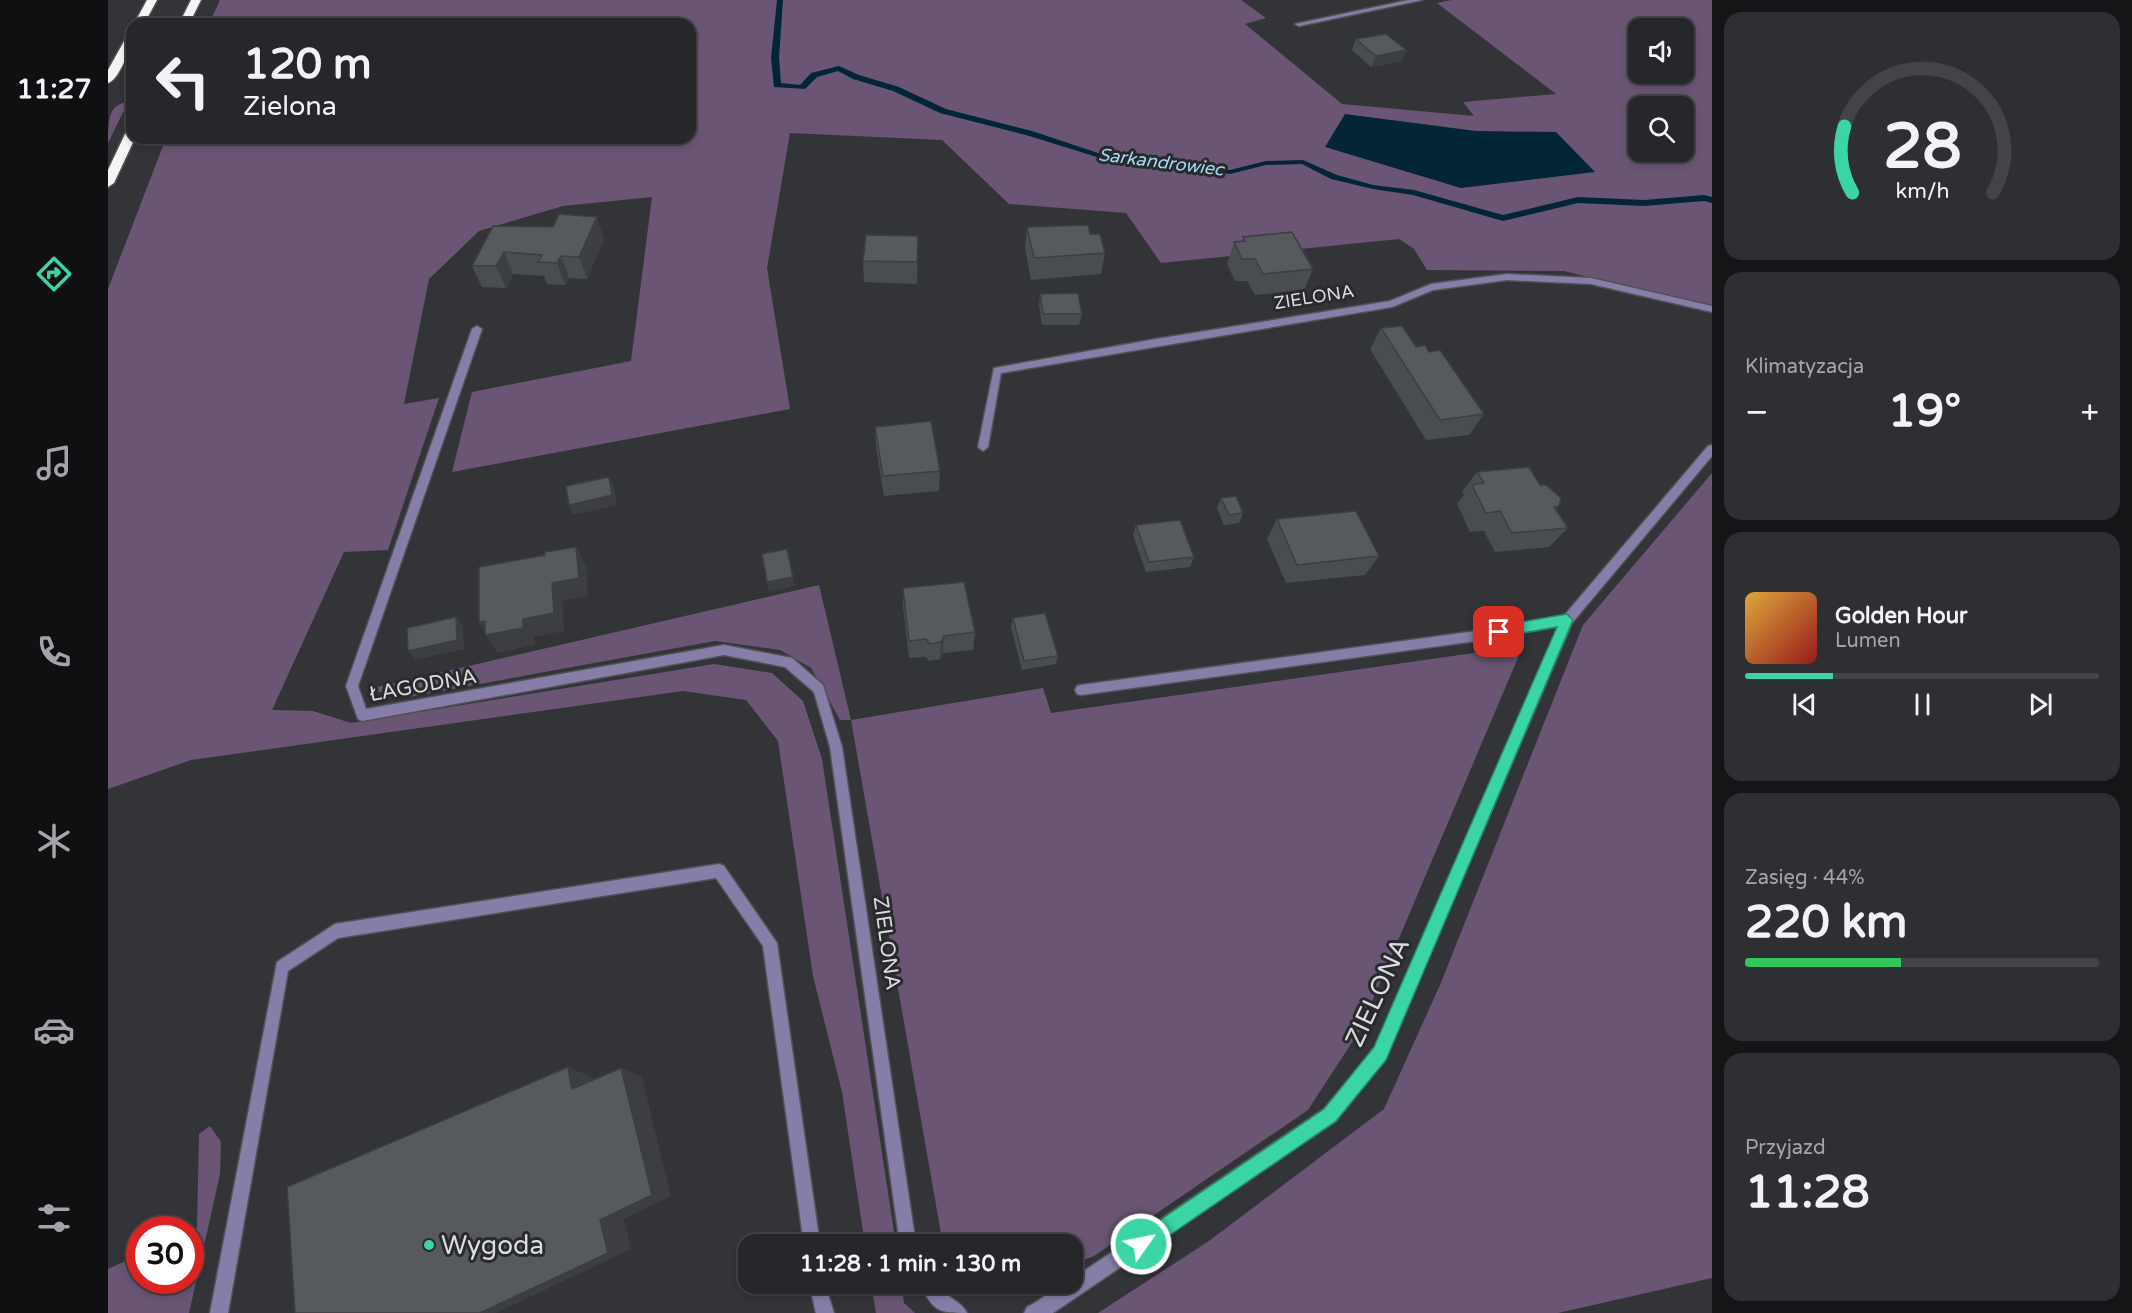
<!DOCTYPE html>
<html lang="pl">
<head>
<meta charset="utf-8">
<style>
  :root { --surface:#26272a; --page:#2e2f32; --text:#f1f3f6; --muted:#a4a5a8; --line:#424447; --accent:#3bd4a4 }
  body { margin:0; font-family:"Varela Round",sans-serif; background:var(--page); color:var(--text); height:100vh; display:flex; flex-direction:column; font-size:22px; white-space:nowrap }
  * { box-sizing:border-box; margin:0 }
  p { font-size:20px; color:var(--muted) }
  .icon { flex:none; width:33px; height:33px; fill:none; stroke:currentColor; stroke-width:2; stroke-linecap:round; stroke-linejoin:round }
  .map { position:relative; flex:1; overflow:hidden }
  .panel { display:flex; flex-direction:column; gap:12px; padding:12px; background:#151517; width:420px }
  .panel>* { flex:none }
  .guide { position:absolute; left:18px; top:18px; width:570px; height:126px; border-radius:18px; box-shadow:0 3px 9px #0003,0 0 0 2px var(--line); background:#26272a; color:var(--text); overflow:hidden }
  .buttons { position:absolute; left:1520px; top:18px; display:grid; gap:12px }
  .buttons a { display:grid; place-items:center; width:66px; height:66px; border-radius:12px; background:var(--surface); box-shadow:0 3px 9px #0003,0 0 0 2px var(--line); font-size:30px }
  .speed { position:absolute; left:18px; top:1216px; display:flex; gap:12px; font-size:30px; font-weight:700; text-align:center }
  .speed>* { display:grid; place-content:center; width:78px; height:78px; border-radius:50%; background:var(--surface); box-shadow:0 3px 9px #0003,0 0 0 2px var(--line); line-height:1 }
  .speed .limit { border:9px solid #d22; background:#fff; color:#111 }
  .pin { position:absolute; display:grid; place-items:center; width:51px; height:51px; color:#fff; margin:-26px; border-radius:12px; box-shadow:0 3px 9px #0006 }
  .me { position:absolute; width:66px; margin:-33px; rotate:57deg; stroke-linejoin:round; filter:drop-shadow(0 0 4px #0008) }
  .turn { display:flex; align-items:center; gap:21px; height:126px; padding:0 18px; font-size:27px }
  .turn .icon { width:78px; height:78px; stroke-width:2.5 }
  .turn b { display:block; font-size:42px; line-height:51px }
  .big { font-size:45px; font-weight:700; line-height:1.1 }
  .panel .card { flex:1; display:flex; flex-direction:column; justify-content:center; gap:9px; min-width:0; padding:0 21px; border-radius:18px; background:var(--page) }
  .panel .dial { align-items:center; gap:0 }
  .dial svg { height:156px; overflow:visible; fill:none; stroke:var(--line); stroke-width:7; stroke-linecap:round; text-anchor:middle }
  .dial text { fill:var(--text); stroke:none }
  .song { display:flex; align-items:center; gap:18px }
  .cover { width:72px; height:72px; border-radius:9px; background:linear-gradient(135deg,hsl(40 70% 55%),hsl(0 70% 35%)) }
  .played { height:6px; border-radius:3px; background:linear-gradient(90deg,var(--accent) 25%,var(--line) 25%) }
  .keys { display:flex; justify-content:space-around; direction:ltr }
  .heat { display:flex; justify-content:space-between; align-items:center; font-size:33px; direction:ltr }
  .charge { height:9px; border-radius:4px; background:linear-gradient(90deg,#34c759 44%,var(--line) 0) }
  .trip { position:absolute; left:630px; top:1234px; width:345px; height:60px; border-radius:18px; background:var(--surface); box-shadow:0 3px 9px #0003,0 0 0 2px var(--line); font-weight:700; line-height:60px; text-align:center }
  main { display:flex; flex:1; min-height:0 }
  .tab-bar { display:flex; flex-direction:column; width:108px; justify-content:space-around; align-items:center; background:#0f1011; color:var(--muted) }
  .tab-bar .icon { width:42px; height:42px }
  .tab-bar .on { color:var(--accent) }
  .tab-bar b { font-size:27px; color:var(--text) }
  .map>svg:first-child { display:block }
  .green { fill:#6a5674; fill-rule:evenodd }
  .water { fill:#022636 }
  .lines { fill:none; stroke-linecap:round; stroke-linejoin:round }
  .stream { fill:#022636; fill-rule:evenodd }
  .lane-casing { stroke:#515256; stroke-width:3 }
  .street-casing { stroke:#515256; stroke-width:3 }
  .highway-casing { stroke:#515256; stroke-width:3 }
  .lane { fill:#867ea8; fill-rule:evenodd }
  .street { fill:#867ea8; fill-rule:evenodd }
  .highway { fill:#f5f5f5; fill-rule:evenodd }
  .wall { fill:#4a4d50 }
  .shaded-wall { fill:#3c3e41 }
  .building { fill:#56595d; stroke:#3c3e41; stroke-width:1.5 }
  .route { fill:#3bd4a4; stroke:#268a6b; stroke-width:1.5 }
  .poi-dot { fill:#3bd4a4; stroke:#292a2e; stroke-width:2 }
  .labels { text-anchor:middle; stroke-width:6; stroke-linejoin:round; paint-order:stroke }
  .far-water-label { font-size:18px; font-style:italic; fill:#a3d9f4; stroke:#292a2e }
  .far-street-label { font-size:18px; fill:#dcdcdf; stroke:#292a2e }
  .street-label { font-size:21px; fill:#dcdcdf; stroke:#292a2e }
  .near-street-label { font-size:26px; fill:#dcdcdf; stroke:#292a2e }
  .near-poi-label { font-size:26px; fill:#dcdcdf; stroke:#292a2e; text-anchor:start }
</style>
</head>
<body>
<main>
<nav class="tab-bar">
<b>11:27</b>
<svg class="icon on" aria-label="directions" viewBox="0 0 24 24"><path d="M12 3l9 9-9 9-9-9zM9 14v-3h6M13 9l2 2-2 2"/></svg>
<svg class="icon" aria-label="music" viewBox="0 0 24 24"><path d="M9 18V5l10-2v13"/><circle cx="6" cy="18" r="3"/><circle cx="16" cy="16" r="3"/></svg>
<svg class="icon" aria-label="phone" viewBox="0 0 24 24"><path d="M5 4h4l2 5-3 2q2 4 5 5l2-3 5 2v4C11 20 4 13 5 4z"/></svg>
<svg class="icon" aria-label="climate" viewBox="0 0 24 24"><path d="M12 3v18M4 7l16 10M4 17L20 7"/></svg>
<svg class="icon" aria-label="car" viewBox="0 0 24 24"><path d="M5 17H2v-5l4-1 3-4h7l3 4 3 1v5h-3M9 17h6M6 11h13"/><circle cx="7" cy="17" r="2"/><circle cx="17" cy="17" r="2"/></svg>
<svg class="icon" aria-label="filters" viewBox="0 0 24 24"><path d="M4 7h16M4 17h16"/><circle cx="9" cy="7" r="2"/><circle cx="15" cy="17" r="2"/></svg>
</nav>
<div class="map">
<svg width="1604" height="1313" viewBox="0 0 1604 1313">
  <rect width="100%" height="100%" fill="#333438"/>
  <g class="green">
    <path d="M 112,0 L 1133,0 L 1158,18 L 1137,24 L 1234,104 L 1366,116 L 1355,102 L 1448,94 L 1329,3 L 1344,0 L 1604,0 L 1604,308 L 1456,271 L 1319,270 L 1306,249 L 1291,239 L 1053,263 L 1018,213 L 901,204 L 834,140 L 682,133 L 659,268 L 682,409 L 344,472 L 364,392 L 523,361 L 544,197 L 455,206 L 371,231 L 321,279 L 296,404 L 331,398 L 280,550 L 236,552 L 164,710 L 205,711 L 243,723 L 606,664 L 664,673 L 695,701 L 714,759 L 788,1245 L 757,1245 L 734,1092 L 705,976 L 670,741 L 638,700 L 575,691 L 83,760 L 0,789 L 0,289 L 58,138 L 582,138 L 582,24 L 101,24 ZM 1530,28 L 1575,28 L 1575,74 L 1530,74 ZM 1530,106 L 1575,106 L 1575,152 L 1530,152 Z"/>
    <path d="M 20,102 L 0,143 C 0,121 0,104 20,102 Z"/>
    <path d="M 1604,473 L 1604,1278 L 1450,1313 L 990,1313 L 1101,1241 L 1276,1109 L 1332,985 L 1475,625 Z"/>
    <path d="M 711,585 L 743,720 L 935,688 L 943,713 L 1415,646 L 1252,1030 L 1200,1110 L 986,1256 L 965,1264 L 964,1245 L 835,1245 L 743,720 L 732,720 L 703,668 L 672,650 L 607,641 L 295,698 L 261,689 Z"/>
    <path d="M 102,1126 L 113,1142 L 112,1174 L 81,1313 L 0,1313 L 0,1269 L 31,1255 L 32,1281 L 82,1281 L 83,1232 L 89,1228 L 91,1134 Z"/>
    <path d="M 763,1284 L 793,1284 L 796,1303 L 807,1313 L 768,1313 Z"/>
  </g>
  <path class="water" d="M 1237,114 L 1368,131 L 1448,132 L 1487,172 L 1353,188 L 1217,147 Z"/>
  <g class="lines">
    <path class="stream" d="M 669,0 L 675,0 L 671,58 L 673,83 L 692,85 L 703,73 L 731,66 L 751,75 L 791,87 L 838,109 L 924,131 L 993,154 L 1041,156 L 1122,170 L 1158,161 L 1195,160 L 1229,175 L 1265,185 L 1306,190 L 1395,215 L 1470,197 L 1536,200 L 1596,195 L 1604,197 L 1604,203 L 1596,201 L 1536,206 L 1470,203 L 1395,221 L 1305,195 L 1265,189 L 1223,179 L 1194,164 L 1158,165 L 1122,174 L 1041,160 L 992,158 L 918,135 L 832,113 L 785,91 L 745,79 L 730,71 L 709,77 L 697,89 L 666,87 L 663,58 Z"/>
    <g class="lane-casing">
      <g id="lane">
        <path d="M 1399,274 L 1483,278 L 1604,306 L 1604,312 L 1483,284 L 1399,280 L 1325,290 L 1284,307 L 893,373 L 880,447 L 875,451 L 870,447 L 886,368 L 1048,339 L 1282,301 L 1323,284 Z"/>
        <path d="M 1459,615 L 1463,617 L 1465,620 L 1463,623 L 1459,625 L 1368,641 L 973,695 L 969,694 L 967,690 L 969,686 L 973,685 L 1368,631 Z"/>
        <path d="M 611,864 L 616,866 L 669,943 L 712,1245 L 696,1245 L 655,946 L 608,878 L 230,938 L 180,971 L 120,1313 L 102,1313 L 169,962 L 227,924 Z"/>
        <path d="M 701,1284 L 717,1284 L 726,1313 L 708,1313 Z"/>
      </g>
    </g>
    <g class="street-casing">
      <g id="street">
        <path d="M 1301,0 L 1314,0 L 1191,26 L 1187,24 Z"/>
        <path d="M 369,326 L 374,329 L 250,686 L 258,709 L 616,645 L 684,658 L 715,685 L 734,747 L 808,1245 L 792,1245 L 722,747 L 706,692 L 677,667 L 616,655 L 254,721 L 250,719 L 238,686 L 364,329 Z"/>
        <path d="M 1604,445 L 1604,456 L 1464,623 L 1277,1059 L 1228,1121 L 945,1313 L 916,1313 L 919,1307 C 933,1301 949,1284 964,1284 L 964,1279 L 1216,1109 L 1267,1049 L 1455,617 L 1600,446 Z"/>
        <path d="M 813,1284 L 830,1284 C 838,1299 853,1300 859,1313 C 831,1313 824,1311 813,1284 Z"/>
      </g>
    </g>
    <g class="highway-casing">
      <g id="highway">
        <path d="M 39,0 L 49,0 L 36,24 L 26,24 Z"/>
        <path d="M 83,0 L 93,0 L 81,24 L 71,24 Z"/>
        <path d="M 24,33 C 24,45 12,79 0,83 L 0,70 L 19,36 Z"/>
        <path d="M 24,128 L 24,138 L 27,138 L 6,183 L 0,187 L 0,170 L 18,132 Z"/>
      </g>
    </g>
    <use href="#lane" class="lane"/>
    <use href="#street" class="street"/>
    <use href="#highway" class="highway"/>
  </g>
  <g class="wall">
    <path d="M 1248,39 L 1298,50 L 1294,61 L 1263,67 L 1244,50 Z"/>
    <path d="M 385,226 L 496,239 L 479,279 L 461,278 L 457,285 L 439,284 L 436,276 L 405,274 L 398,288 L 374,287 L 364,266 Z"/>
    <path d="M 919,227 L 982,234 L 997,253 L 993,274 L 923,280 L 917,248 Z"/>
    <path d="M 810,236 L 809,284 L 756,282 L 755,261 Z"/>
    <path d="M 1135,237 L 1205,269 L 1196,290 L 1147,295 L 1139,281 L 1127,281 L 1119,264 L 1126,242 L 1134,241 Z"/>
    <path d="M 932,294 L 974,314 L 971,325 L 934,325 L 931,305 Z"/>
    <path d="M 1273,328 L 1308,347 L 1321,352 L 1376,414 L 1361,435 L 1318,440 L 1262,349 Z"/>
    <path d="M 767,427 L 832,471 L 831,491 L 776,496 L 768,447 Z"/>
    <path d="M 1369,472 L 1432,485 L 1451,506 L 1448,509 L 1460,528 L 1441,547 L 1387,552 L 1376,531 L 1362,532 L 1349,504 L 1356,495 L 1354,492 Z"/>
    <path d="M 1113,498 L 1135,513 L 1131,523 L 1116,525 L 1109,508 Z"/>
    <path d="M 1169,519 L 1271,556 L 1257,575 L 1178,583 L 1159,539 Z"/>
    <path d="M 1028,525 L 1086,557 L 1082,567 L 1038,572 L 1025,535 Z"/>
    <path d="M 795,588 L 867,632 L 865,650 L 835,653 L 832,659 L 821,661 L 818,657 L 801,658 L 795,606 Z"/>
    <path d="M 905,618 L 950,656 L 948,664 L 914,670 L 903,627 Z"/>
  </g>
  <g class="shaded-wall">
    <path d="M 1298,50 L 1294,61 L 1263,67 L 1268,56 Z"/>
    <path d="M 489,217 L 496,239 L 479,279 L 471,257 Z"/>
    <path d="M 396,252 L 405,274 L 398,288 L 388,266 Z"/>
    <path d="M 453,256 L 461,278 L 457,285 L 449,263 Z"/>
    <path d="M 501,477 L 506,487 L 509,505 L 465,515 L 461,505 Z"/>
    <path d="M 468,547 L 478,565 L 480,596 L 454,601 L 456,631 L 426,637 L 427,645 L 390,653 L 377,635 L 380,635 L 371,622 L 415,619 L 444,583 Z"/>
    <path d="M 685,577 L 687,586 L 661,592 L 659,582 Z"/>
    <path d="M 348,617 L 355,626 L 356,649 L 307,660 L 300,651 Z"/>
    <path d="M 836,636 L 835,653 L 832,659 L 833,642 Z"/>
    <path d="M 460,1067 L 484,1077 L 489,1097 L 464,1089 Z"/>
    <path d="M 513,1068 L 534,1077 L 563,1196 L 516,1219 L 523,1249 L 388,1313 L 372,1313 L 492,1220 Z"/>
  </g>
  <g class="building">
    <path d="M 1278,34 L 1298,50 L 1268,56 L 1248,39 Z"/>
    <path d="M 451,214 L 489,217 L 471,257 L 453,256 L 449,263 L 430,262 L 434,255 L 396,252 L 388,266 L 364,266 L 385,226 L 445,227 Z"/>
    <path d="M 980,225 L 982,234 L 992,234 L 997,253 L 926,258 L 919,227 Z"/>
    <path d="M 1184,232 L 1205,269 L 1155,274 L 1147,259 L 1134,259 L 1126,242 L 1137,241 L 1135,237 Z"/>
    <path d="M 758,235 L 810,236 L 809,262 L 755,261 Z"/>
    <path d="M 970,293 L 974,314 L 935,314 L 932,294 Z"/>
    <path d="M 1294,326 L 1308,347 L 1317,345 L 1321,352 L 1332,350 L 1376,414 L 1332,420 L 1273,328 Z"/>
    <path d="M 823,421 L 832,471 L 775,476 L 767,427 Z"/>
    <path d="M 1421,467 L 1432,485 L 1438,485 L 1453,498 L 1451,506 L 1446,507 L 1460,528 L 1404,533 L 1392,511 L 1378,513 L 1364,485 L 1376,483 L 1369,472 Z"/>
    <path d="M 501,477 L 504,495 L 461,505 L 458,486 Z"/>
    <path d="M 1128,496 L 1135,513 L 1121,515 L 1113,498 Z"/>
    <path d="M 1248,511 L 1271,556 L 1189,565 L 1169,519 Z"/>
    <path d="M 1072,520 L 1086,557 L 1041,562 L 1028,525 Z"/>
    <path d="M 468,547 L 471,578 L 444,583 L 446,613 L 415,619 L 415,628 L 377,635 L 377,621 L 371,622 L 371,567 L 437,555 L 437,552 Z"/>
    <path d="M 679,549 L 685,577 L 659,582 L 654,554 Z"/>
    <path d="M 856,582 L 867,632 L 836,636 L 833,642 L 822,644 L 818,639 L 801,641 L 795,588 Z"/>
    <path d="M 937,613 L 950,656 L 916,661 L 905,618 Z"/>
    <path d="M 348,617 L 349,640 L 300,651 L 299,628 Z"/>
    <path d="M 460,1067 L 464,1089 L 513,1068 L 544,1195 L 492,1220 L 500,1253 L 372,1313 L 187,1313 L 179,1187 Z"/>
  </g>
  <path class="route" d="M 1459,614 L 1465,620 L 1278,1060 L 1228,1121 L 1040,1250 L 1033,1253 L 1027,1250 L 1024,1244 L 1027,1237 L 1216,1109 L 1266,1047 L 1449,627 L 1391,637 L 1384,632 L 1391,626 Z"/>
  <circle class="poi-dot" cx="321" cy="1245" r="6"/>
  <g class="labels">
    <g class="far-water-label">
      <text transform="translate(1053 162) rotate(7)" y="6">Sarkandrowiec</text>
    </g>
    <g class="far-street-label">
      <text transform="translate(1206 297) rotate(-9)" y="6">ZIELONA</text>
    </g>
    <g class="street-label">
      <text transform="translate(315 685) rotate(-10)" y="7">ŁAGODNA</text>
      <text transform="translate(779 943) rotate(82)" y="7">ZIELONA</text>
    </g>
    <g class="near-street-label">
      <text transform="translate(1269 992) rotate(-65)" y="9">ZIELONA</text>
    </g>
    <g class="near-poi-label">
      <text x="333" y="1254">Wygoda</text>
    </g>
  </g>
</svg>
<div class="buttons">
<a><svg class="icon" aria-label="sound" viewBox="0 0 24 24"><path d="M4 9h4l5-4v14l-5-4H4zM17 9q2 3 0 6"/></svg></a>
<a><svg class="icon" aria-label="search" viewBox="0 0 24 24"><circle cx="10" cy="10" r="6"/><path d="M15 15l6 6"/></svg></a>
</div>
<div class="speed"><div class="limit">30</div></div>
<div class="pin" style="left:1391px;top:632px;background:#d93025"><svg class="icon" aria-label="arrive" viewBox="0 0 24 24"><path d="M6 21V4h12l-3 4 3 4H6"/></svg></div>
<svg class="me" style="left:1033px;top:1244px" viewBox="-20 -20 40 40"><circle r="17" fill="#3bd4a4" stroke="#fff" stroke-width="3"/><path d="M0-11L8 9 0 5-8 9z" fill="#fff"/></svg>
<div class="trip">11:28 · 1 min · 130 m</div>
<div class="guide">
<div class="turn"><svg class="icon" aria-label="left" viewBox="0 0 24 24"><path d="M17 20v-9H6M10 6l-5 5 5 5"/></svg><div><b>120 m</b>Zielona</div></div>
</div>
</div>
<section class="panel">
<div class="card dial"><svg viewBox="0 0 100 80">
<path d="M14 69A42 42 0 1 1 86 69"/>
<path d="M14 69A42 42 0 0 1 10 35" stroke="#3bd4a4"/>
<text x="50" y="56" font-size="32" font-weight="700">28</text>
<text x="50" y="72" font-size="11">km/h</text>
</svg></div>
<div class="card"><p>Klimatyzacja</p>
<div class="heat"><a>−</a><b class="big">19°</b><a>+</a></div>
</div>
<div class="card">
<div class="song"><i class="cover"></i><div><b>Golden Hour</b><p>Lumen</p></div></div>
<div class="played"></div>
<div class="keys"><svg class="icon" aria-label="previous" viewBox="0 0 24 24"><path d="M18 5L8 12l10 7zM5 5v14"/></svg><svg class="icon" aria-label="pause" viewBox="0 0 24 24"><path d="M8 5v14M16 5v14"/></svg><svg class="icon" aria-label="next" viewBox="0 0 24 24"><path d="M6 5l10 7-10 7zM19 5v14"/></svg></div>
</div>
<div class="card"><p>Zasięg · 44%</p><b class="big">220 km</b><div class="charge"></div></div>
<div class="card"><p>Przyjazd</p><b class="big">11:28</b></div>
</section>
</main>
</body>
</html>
